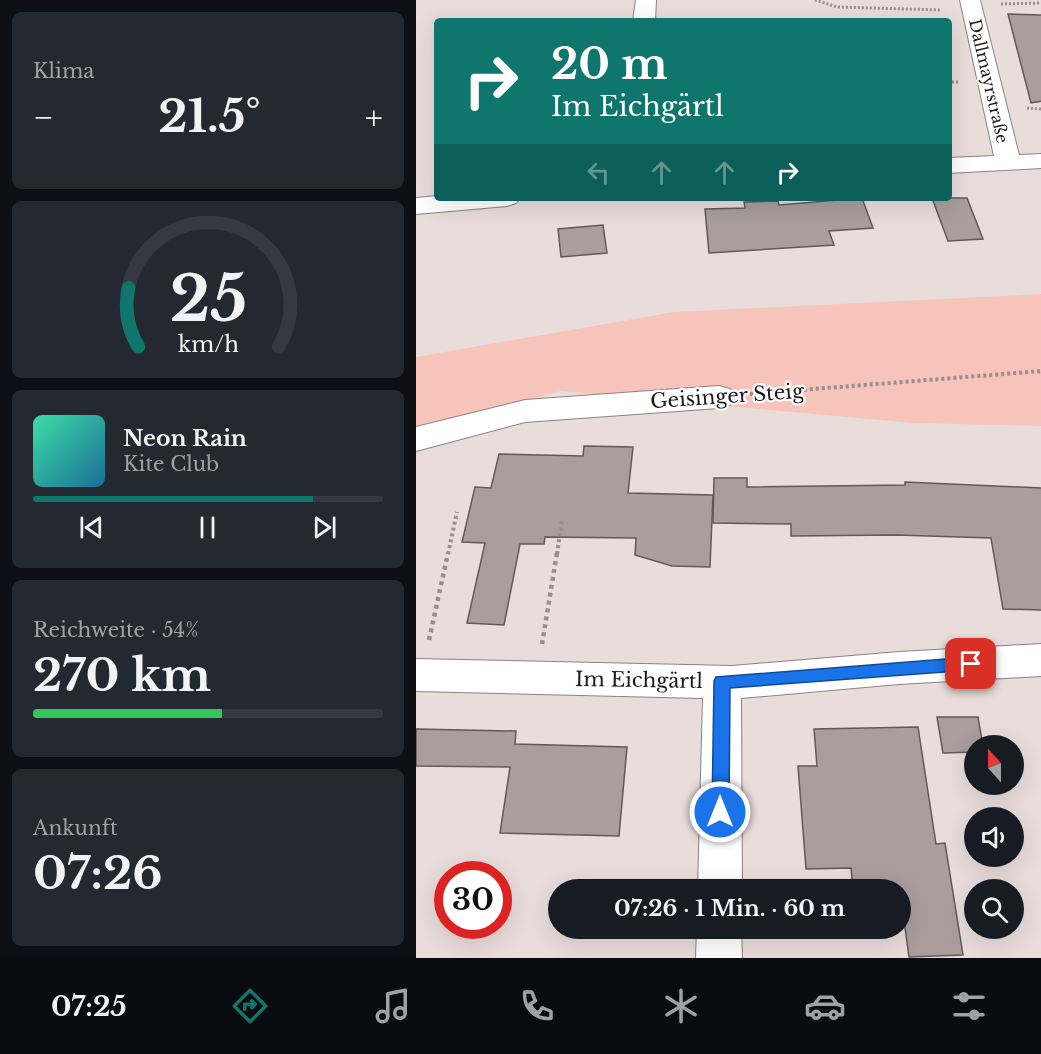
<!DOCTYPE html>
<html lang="de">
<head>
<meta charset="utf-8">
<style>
  :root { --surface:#171b24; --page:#242831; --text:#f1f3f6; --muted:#9ea1a6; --line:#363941; --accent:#0f766e }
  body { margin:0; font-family:"Libre Baskerville",serif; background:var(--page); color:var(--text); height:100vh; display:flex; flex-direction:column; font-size:22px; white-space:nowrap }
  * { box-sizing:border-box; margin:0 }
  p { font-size:20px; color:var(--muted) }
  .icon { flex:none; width:33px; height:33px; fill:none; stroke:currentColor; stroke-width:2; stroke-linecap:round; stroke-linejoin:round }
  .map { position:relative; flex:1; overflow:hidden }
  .panel { display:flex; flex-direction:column; gap:12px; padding:12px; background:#0d0f14; width:416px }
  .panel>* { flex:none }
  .hud { position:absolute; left:18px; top:18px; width:518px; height:183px; border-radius:6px; box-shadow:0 6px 24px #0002; background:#0f766e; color:#fff; overflow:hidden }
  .needle { width:39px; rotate:339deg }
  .buttons { position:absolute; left:548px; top:735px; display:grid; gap:12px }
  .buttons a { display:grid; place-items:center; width:60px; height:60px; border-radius:50%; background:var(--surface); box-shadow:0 6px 24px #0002; font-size:30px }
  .speed { position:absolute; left:18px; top:861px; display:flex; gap:12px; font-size:30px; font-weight:700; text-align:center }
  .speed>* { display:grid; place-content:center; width:78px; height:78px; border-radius:50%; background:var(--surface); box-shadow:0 6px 24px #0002; line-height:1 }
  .speed .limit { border:9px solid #d22; background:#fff; color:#111 }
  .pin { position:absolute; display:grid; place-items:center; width:51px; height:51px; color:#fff; margin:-26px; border-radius:12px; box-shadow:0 3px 9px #0006 }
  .me { position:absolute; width:66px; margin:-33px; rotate:0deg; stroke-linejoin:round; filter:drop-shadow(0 0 4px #0008) }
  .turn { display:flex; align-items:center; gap:21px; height:126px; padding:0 18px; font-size:27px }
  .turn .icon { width:78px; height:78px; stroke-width:2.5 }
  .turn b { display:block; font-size:42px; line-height:51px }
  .lanes { display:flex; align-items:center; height:57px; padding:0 18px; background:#0003; justify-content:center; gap:30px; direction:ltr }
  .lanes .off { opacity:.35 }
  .big { font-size:45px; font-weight:700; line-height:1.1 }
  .panel .tile { flex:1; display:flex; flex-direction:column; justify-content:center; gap:9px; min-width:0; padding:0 21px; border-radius:9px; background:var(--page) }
  .panel .dial { align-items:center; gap:0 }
  .dial svg { height:156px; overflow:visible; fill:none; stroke:var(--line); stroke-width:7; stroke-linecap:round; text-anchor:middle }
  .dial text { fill:var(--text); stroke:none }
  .song { display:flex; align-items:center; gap:18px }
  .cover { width:72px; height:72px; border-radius:9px; background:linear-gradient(135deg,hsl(160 70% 55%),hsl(200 70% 35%)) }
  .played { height:6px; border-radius:3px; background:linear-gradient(90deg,var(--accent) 80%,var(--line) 80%) }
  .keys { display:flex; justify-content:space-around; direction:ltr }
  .heat { display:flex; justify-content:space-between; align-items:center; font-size:33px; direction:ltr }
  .charge { height:9px; border-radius:4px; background:linear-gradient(90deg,#34c759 54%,var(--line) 0) }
  .trip { position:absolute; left:132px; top:879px; width:363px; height:60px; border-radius:30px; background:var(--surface); box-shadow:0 6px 24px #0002; font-weight:700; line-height:60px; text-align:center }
  .tabs { display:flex; height:96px; justify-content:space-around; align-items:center; background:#090b0e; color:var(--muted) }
  .tabs .icon { width:42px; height:42px }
  .tabs .current { color:var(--accent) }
  .tabs b { font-size:27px; color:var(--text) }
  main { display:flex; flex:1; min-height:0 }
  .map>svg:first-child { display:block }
  .green { fill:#f7c4bc }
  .building { fill:#a99e9d; stroke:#625957; stroke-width:1.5 }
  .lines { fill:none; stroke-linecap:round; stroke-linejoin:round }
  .minor-casing { stroke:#8d8281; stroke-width:2 }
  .path-far2 { stroke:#978e8d; stroke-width:3; stroke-dasharray:2 2; stroke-linecap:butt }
  .path-far1 { stroke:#978e8d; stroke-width:4; stroke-dasharray:3 3; stroke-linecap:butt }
  .path { stroke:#978e8d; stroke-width:4.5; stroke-dasharray:4 4; stroke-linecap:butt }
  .minor { fill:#fff; fill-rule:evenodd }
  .route { fill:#1a73e8; stroke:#114b97; stroke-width:1.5 }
  .labels { text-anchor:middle; stroke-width:4.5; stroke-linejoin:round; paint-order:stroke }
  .far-street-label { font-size:16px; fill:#201b1b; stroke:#fff }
  .street-label { font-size:20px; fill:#201b1b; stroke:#fff }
</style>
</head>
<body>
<main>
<section class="panel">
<div class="tile"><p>Klima</p>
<div class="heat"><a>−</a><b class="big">21.5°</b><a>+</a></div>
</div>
<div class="tile dial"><svg viewBox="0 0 100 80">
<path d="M14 69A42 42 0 1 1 86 69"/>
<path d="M14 69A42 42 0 0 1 9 39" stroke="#0f766e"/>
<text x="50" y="56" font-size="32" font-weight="700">25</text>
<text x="50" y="72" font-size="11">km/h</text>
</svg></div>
<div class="tile">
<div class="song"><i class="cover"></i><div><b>Neon Rain</b><p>Kite Club</p></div></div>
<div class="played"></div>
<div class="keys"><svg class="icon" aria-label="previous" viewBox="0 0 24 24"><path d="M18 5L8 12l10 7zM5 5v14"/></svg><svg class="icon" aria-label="pause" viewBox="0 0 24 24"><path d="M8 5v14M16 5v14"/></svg><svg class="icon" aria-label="next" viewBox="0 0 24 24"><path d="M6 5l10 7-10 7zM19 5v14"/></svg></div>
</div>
<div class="tile"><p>Reichweite · 54%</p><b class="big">270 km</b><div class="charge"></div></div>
<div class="tile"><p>Ankunft</p><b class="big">07:26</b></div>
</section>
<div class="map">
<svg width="626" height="958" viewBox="0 0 626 958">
  <rect width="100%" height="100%" fill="#e9dddb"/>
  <path class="green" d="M 625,294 L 625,426 L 496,423 L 145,391 L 0,429 L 0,357 L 258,312 Z"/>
  <g class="building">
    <path d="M 592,14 L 626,15 L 626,101 L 615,103 Z"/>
    <path d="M 446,198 L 457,228 L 413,231 L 418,245 L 293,253 L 289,209 L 329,208 L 328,202 L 362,201 L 363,205 Z"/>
    <path d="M 516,198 L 551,198 L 567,239 L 532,241 Z"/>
    <path d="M 187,225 L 191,253 L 145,257 L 142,229 Z"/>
    <path d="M 168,446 L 217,447 L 212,493 L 297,495 L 294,567 L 256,566 L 219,555 L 220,538 L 129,537 L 128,544 L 104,544 L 88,625 L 51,623 L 69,543 L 46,542 L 59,487 L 75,488 L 83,454 L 167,456 Z"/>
    <path d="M 298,478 L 331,478 L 331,487 L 489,485 L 489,482 L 626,488 L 626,610 L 587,609 L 575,538 L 480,535 L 375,536 L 375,524 L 297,523 Z"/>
    <path d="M 521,717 L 562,717 L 567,746 L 558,746 L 558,752 L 527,753 Z"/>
    <path d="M 502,727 L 520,844 L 529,843 L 547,955 L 493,957 L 487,913 L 484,913 L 484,890 L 437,890 L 435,868 L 390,869 L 382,766 L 401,766 L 398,729 Z"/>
    <path d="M 0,729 L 100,731 L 99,744 L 211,747 L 203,836 L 84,833 L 94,767 L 0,766 Z"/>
  </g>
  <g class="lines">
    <g class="minor-casing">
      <g id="minor">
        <path d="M 220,0 L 240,0 L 239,21 L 217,21 Z"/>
        <path d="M 544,0 L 564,0 L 603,155 L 626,154 L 626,168 L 532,173 L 532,158 L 578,156 Z"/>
        <path d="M 21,196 L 21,198 L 104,198 L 100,203 L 91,206 L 0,214 L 0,198 Z"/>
        <path d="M 303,386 L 314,389 L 318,397 L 314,405 L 303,408 L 109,422 L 0,451 L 0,427 L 109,400 Z"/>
        <path d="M 626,644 L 626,676 L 483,684 L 325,698 L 326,890 L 282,890 L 287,698 L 0,691 L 0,659 L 316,666 L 483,652 Z"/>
        <path d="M 281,928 L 325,928 L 326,958 L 280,958 Z"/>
      </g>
    </g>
    <g class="path-far2">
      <path d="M 399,0 L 421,7 L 526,10"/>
      <path d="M 585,4 L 626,3"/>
      <path d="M 532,82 L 544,82"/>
      <path d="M 611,108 L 626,109"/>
    </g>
    <g class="path-far1">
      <path d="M 334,394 L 626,371"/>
      <path d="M 32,554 L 41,512"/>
      <path d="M 141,554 L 146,520"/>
    </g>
    <g class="path">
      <path d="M 13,640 L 32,553"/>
      <path d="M 126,644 L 141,553"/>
    </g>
    <use href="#minor" class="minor"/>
  </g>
  <path class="route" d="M 555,657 L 560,659 L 562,664 L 560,668 L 555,670 L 314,688 L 313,812 L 311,818 L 304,820 L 298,818 L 296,812 L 298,681 L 300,677 Z"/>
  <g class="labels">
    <g class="far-street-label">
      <text transform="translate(573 81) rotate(77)" y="6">Dallmayrstraße</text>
    </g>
    <g class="street-label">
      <text transform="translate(311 396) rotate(-4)" y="7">Geisinger Steig</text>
      <text transform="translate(223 680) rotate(1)" y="7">Im Eichgärtl</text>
    </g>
  </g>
</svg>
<div class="buttons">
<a><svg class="needle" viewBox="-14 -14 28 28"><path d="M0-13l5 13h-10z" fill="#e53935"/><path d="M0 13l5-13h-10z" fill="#9ea1a6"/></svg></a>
<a><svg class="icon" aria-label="sound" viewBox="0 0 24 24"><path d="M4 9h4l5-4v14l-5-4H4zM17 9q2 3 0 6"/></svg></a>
<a><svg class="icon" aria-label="search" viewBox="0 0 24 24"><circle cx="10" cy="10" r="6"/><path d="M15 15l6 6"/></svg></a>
</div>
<div class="speed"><div class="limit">30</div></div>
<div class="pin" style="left:555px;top:664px;background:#d93025"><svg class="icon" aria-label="arrive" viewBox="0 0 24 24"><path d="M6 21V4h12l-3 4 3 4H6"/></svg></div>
<svg class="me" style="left:304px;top:812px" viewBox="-20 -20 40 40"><circle r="17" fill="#1a73e8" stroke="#fff" stroke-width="3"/><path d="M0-11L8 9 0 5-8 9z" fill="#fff"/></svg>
<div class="trip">07:26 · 1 Min. · 60 m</div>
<div class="hud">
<div class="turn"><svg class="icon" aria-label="right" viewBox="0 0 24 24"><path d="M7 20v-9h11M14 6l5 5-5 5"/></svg><div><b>20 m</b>Im Eichgärtl</div></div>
<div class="lanes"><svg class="icon off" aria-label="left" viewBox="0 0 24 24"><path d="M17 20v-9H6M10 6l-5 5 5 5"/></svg><svg class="icon off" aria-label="ahead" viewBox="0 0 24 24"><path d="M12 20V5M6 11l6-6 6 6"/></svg><svg class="icon off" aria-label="ahead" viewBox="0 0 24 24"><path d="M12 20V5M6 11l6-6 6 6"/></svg><svg class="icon" aria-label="right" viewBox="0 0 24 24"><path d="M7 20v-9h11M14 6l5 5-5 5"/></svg></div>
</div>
</div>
</main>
<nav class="tabs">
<b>07:25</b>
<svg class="icon current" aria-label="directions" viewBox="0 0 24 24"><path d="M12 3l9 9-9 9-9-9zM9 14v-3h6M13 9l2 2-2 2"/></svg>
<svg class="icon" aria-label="music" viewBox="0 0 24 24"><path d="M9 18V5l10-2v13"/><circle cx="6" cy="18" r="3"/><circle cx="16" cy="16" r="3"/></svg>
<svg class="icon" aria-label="phone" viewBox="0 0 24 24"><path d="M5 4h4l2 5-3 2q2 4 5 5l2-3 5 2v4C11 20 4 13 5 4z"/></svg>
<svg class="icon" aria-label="climate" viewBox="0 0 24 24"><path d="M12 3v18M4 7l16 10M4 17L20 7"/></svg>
<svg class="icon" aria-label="car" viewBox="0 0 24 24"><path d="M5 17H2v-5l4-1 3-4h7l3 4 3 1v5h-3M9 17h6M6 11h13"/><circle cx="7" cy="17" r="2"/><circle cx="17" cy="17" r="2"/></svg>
<svg class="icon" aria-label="filters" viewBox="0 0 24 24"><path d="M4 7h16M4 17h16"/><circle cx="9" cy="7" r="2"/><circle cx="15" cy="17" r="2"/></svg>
</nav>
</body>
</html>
